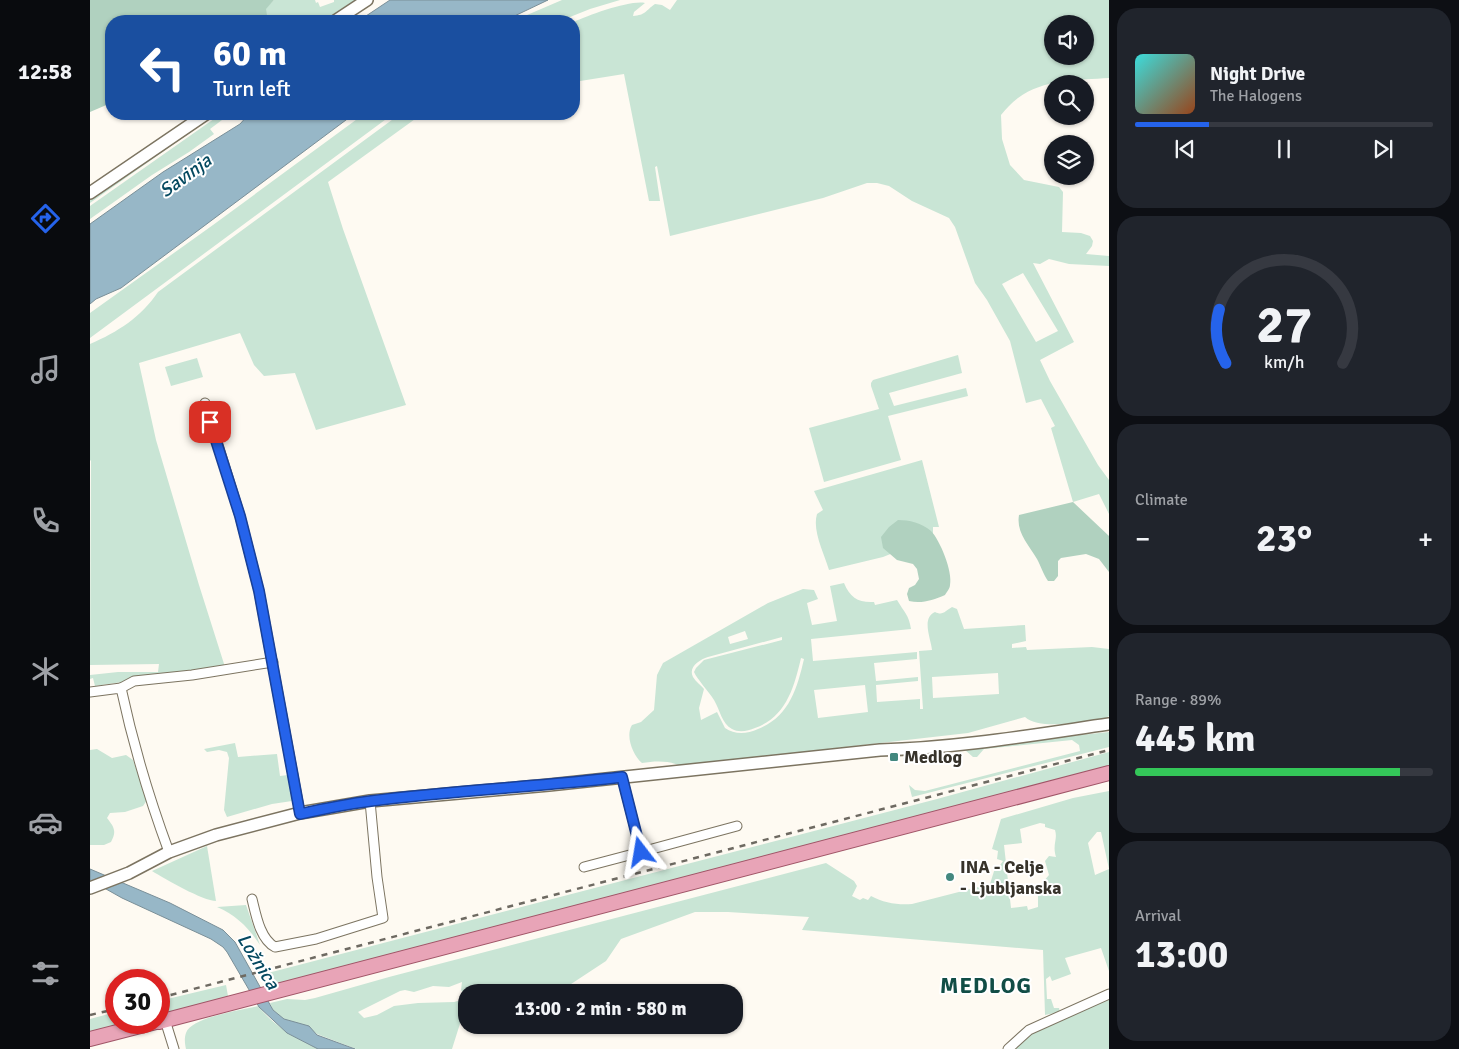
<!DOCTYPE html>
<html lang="en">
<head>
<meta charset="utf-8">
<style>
  :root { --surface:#171b24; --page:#20242c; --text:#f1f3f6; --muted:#9ea1a6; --line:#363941; --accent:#2563eb }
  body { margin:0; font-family:Signika,sans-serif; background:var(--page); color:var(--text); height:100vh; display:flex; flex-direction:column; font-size:19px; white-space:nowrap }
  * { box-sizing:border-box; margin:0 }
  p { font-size:16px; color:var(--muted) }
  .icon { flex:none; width:28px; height:28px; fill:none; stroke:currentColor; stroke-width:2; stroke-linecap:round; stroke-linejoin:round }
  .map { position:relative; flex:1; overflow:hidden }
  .side { display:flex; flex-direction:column; gap:8px; padding:8px; background:#0d0f14; width:350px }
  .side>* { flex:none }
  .guide { position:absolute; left:15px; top:15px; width:475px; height:105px; border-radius:20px; box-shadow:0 1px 4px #0004; background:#1a4fa0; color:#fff; overflow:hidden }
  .tools { position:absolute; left:954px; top:15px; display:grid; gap:10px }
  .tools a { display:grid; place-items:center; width:50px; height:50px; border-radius:50%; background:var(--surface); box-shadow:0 1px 4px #0004; font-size:25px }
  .speed { position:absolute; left:15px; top:969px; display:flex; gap:10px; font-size:25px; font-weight:700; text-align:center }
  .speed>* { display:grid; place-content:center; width:65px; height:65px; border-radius:50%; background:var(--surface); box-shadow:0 1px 4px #0004; line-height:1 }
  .speed .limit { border:8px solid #d22; background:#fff; color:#111 }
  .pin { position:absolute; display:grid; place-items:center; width:42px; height:42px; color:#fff; margin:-21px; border-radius:10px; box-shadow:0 2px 8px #0006 }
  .me { position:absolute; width:55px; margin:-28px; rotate:346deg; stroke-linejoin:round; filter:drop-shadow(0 0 4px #0008) }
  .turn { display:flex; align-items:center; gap:18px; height:105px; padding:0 25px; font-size:22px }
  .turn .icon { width:65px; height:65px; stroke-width:2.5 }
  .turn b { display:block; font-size:35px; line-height:42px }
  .big { font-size:38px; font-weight:800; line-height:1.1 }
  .side .tile { flex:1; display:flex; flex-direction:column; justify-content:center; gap:8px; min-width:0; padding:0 18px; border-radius:20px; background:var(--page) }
  .side .dial { align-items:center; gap:0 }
  .dial svg { height:130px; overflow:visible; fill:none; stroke:var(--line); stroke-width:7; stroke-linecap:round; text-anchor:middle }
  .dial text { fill:var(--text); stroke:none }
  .song { display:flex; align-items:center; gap:15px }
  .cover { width:60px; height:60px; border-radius:8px; background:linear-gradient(135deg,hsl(180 70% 55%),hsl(20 70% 35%)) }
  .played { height:5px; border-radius:2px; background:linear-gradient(90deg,var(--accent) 25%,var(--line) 25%) }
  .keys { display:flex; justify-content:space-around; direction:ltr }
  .heat { display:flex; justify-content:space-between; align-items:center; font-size:28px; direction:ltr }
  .charge { height:8px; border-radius:4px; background:linear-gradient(90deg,#34c759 89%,var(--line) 0) }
  .trip { position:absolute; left:368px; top:984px; width:285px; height:50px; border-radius:20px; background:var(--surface); box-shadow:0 1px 4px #0004; font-weight:800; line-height:50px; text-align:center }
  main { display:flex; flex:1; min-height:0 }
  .dock { display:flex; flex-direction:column; width:90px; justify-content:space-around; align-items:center; background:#090b0e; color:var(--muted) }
  .dock .icon { width:35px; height:35px }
  .dock .current { color:var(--accent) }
  .dock b { font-size:22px; color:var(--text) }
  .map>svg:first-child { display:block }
  .green { fill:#c9e5d5; fill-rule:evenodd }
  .forest { fill:#b0d1bf }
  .water { fill:#97b7c7; stroke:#7a8f98 }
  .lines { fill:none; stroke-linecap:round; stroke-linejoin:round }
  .minor-casing { stroke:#7c7461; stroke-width:11 }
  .tertiary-casing { stroke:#7c7461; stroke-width:14 }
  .primary-casing { stroke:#a05567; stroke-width:16 }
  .minor { stroke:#fff; stroke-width:9 }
  .tertiary { stroke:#fff; stroke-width:11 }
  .primary { stroke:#e8a4b7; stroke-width:14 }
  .rail { stroke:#6e6a62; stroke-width:2.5; stroke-dasharray:6 6; stroke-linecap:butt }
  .route-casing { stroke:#184099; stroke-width:12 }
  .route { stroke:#2563eb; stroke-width:9 }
  .poi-dot { fill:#43887f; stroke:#fff; stroke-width:2 }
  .labels { text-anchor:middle; stroke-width:4; stroke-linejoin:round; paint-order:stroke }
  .poi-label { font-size:18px; font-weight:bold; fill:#37332b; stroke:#fff; text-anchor:start }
  .water-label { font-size:19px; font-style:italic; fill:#054960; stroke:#fff }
  .district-label { font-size:22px; font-weight:bold; letter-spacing:1px; fill:#114d46; stroke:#fff }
</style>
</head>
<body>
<main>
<nav class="dock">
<b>12:58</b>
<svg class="icon current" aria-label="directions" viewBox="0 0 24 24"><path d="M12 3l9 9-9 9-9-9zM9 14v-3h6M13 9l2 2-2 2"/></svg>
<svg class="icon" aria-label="music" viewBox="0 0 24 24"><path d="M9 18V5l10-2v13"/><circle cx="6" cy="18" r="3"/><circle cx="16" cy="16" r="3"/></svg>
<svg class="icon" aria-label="phone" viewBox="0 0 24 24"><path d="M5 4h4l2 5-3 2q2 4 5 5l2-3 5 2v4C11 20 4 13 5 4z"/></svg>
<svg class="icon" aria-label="climate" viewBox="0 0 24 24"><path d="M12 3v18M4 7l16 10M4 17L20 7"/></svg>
<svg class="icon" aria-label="car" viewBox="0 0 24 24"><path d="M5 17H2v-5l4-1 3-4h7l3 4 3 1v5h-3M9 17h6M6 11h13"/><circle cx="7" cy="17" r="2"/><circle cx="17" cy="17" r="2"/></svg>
<svg class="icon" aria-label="filters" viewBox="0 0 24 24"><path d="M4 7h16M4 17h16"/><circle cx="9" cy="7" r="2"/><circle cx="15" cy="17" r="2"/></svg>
</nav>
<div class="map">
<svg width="1019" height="1049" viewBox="0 0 1019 1049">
  <rect width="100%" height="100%" fill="#fefaf2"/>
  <g class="green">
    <path d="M 184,0 L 225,0 L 226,3 L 228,2 L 230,7 L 244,2 L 244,0 L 273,0 L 238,21 L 178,21 L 175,9 Z"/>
    <path d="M 472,0 L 530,0 L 500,9 L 470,21 L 423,21 Z"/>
    <path d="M 587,0 L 1019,0 L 1019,78 C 989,80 953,79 928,98 C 921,103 916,109 911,115 L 912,139 L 920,165 L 934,180 L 969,187 L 973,192 L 972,232 L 991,233 L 1000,236 L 1003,241 L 1002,246 L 996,254 L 1019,256 L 1019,266 L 979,264 L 959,259 L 950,264 L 943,263 L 984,342 L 950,360 L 960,381 L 1008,465 L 1019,480 L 1019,514 L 1009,494 L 983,502 L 961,428 L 965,426 L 951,399 L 936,403 L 920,341 L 897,300 L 885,283 L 865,227 L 859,218 L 822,201 L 799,186 L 787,183 L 777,183 L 733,198 L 580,236 L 567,166 L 565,167 L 570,201 L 559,201 L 534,74 L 484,82 L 484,22 C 499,15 540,0 555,3 L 544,12 L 543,16 C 556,15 555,11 565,4 L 572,5 L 580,10 ZM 962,24 L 995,24 L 995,56 L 962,56 ZM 933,273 L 968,331 L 946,342 L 912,284 Z"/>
    <path d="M 131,114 L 140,114 L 120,129 L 124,134 L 99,152 L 62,175 L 0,219 L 0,206 Z"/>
    <path d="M 274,114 L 303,114 L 0,338 L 0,313 L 123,225 Z"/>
    <path d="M 310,114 L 332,114 L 238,182 L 253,229 L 316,405 L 226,430 L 205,373 L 174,376 L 164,365 L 150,333 L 49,363 L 66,440 L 109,585 L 135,667 L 39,679 L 32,682 L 5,686 L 3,678 L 0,679 L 0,675 L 28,672 L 68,672 L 69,664 L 0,665 L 1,461 L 0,460 L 0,344 C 28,332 51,317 68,292 Z"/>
    <path d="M 107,122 L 111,125 L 0,203 L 0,198 Z"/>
    <path d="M 868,355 L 872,373 L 799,393 L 804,406 L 876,388 L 878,396 L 798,416 L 811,460 L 734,482 L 719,428 L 789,409 L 781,386 L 781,383 L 783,380 Z"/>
    <path d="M 107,358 L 113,377 L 81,386 L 75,367 Z"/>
    <path d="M 832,460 L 849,527 L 843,527 L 843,537 L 793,557 L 739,570 C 734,553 722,531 727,514 L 733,510 L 724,491 Z"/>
    <path d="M 754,583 C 760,598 769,603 784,602 L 785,605 L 807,600 C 814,612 819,615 821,629 L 721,639 L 723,661 L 827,652 L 827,659 L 784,663 L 786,681 L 828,677 L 828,681 L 786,685 L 787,702 L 830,699 L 830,709 L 833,709 L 829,651 L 842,650 C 841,639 831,618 845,612 C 853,616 855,611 862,607 L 867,609 L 874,629 L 935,625 L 936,641 L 922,644 L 922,648 L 936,647 L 937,650 L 1002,647 L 1019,649 L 1019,716 L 1016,718 C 996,721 951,731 935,717 L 878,733 L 590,766 C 579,760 564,761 552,763 C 543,755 535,736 542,725 L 551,722 L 564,710 L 567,675 L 573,663 L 678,603 L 713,589 L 724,590 L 728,599 L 717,603 L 722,625 L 747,621 L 740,586 ZM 655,631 L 658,639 L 640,644 L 638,637 ZM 692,637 L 692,640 L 614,660 L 606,668 L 604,672 C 607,679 619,692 624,700 C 630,710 632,724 642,729 C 649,733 658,731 665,728 C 696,717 704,688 711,658 L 714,659 C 707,689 699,717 668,729 C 657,734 645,735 635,728 L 627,712 L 611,720 L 609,708 L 614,689 C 611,685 606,682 603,677 C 598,667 609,660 618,657 ZM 908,673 L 909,694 L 843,698 L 842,677 ZM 775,685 L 778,712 L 728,718 L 724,690 Z"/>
    <path d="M 1019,732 L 1019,747 L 822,797 L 819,785 L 825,790 L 835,791 L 990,751 L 989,745 L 982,740 L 894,749 L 887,757 L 883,757 L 875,750 L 839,755 L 814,763 L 813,758 L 839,751 Z"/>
    <path d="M 145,743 L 148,757 L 187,754 L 190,776 L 198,775 L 202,801 L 182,804 L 137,817 L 134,810 L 139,758 L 137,752 L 129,750 L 117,752 L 114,749 Z"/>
    <path d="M 7,749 L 22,758 L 36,755 L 43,760 L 57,800 L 53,806 L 35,812 L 20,813 L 17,818 C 24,827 27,831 21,842 L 14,845 L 0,845 L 0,750 Z"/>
    <path d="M 1019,752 L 1019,766 L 918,793 L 189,984 L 186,984 L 178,973 L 847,799 Z"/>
    <path d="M 1019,791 L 1019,971 L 1011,948 L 975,958 L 981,974 L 962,981 L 960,976 L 956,979 L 957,999 L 961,999 L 964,1008 L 969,1008 L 970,1012 L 955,1015 L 953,950 L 712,930 L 719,917 L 638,912 L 605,912 L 531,939 L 516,961 L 478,986 L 455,992 L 376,992 L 376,996 L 371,990 L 372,982 L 359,987 L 343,986 L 324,992 L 315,990 L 310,991 L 268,1012 L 274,1018 L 287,1015 L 304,1006 L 328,1003 L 364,1002 L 376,999 L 376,1011 L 374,1011 L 362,1049 L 266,1049 L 227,1034 L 218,1027 L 194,1019 L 183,1010 L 180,1003 L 197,999 L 215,1000 L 225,998 L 299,977 L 736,863 L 764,881 L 767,886 L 762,896 L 770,900 L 773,898 L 778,900 L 781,896 C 794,903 807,905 822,904 L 900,884 L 905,868 L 908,868 L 913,861 L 907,859 L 908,851 L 902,849 L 911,819 L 983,798 ZM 950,823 L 955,824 L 955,827 L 965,830 C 968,840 962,844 966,857 L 959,856 L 955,861 L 959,875 L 948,888 L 948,907 L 938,910 L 937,906 L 921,908 L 914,845 L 932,843 L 930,829 ZM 1007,832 L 1011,832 L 1019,869 L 1005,875 L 998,843 Z"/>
    <path d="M 117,846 L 126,901 C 113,901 75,879 62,871 Z"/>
    <path d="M 156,905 L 170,945 C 159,928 146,915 127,907 Z"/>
    <path d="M 136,985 L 138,996 L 135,998 L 69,1015 L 69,1001 Z"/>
    <path d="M 1019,998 L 1019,1049 L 922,1049 L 943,1030 Z"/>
    <path d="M 168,1006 C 185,1027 205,1038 229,1049 L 96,1049 C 95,1045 94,1038 96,1033 C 101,1017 153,1010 168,1006 Z"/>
    <path d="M 26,1012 L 26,1022 L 41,1023 L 0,1033 L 0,1019 Z"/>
  </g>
  <g class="forest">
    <path d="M 0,0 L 184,0 L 176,9 L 178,21 L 21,21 L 21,103 L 0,112 Z"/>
    <path d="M 983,502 L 1019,536 L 1019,572 L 1009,559 L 996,554 L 971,558 L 968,561 L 968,576 L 964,581 L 958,581 C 953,574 951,566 947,559 C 938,544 926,532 929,515 Z"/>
    <path d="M 808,520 C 819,520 832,523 841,531 C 850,540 863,572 860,585 C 860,588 857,592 855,595 C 843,600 832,604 819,601 L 817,594 L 819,588 L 825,585 L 829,579 L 827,569 L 823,564 L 807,560 L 793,548 L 791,537 L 799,527 Z"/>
  </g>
  <g class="water">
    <path d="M 300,0 L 458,0 L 414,21 L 271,21 L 276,16 Z"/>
    <path d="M 159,114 L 264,114 L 31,288 L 6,299 L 0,304 L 0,224 L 73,172 L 150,124 Z"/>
    <path d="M 0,869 L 80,903 L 133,930 L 145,942 L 183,1010 L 194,1019 L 219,1026 L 227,1035 L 265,1049 L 228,1049 L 197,1033 L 169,1007 L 137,952 L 133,947 L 121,939 L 32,898 L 0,880 Z"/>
  </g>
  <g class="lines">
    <g class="minor-casing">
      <g id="minor">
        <path d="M 115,403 L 150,516 L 169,591 L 210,813"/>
        <path d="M 31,688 L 44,681 L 102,675 L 183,662"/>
        <path d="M 0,692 L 31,688 C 43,744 59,798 79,852"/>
        <path d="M 551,852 L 647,826"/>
        <path d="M 494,867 L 551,852 L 532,777"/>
        <path d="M 162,899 C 166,915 170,939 185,947 L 226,939 L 293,918 L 287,877 L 280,801"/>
        <path d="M 75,1020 L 84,1049"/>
        <path d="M 918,1049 L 939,1030 L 1019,994"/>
      </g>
    </g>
    <g class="tertiary-casing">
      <g id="tertiary">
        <path d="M 245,21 L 277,0"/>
        <path d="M 0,193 L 116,114"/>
        <path d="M 0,888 L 39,873 L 79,852 L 126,835 L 210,813 L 280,801 L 459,785 L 790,750 C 867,748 943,735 1019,724"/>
      </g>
    </g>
    <g class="primary-casing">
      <g id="primary">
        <path d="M 69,1022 L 1019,773"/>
        <path d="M 0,1039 L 66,1022"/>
      </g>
    </g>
    <use href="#minor" class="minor"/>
    <use href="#tertiary" class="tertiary"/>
    <use href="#primary" class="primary"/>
    <g class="rail">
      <path d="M 69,998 L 1019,750"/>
      <path d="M 0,1015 L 26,1009"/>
    </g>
  </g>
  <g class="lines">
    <g class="route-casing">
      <path id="route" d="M 120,422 L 150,516 L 169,591 L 210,814 C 233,809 257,804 281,801 C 364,790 448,787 532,777 L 551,852"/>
    </g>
    <use href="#route" class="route"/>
  </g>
  <g class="poi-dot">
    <rect x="799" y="752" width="10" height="10" rx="2.5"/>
    <circle cx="860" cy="877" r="5"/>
  </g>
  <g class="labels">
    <g class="poi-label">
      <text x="814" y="763">Medlog</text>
      <text x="870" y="873">INA - Celje<tspan x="870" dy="21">- Ljubljanska</tspan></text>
    </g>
    <g class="water-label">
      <text transform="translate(95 175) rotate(-36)" y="7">Savinja</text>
      <text transform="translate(169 961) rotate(58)" y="7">Ložnica</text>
    </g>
    <g class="district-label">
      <text x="896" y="993">MEDLOG</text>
    </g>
  </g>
</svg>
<div class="tools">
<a><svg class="icon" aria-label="sound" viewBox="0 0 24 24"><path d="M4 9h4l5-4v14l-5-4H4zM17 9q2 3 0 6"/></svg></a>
<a><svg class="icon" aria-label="search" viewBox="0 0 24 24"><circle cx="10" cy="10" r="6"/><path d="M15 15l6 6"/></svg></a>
<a><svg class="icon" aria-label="layers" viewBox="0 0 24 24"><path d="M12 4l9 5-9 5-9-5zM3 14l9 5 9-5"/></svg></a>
</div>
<div class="speed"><div class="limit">30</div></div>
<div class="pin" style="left:120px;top:422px;background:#d93025"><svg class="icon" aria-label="arrive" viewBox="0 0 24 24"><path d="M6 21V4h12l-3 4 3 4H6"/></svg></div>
<svg class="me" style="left:551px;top:852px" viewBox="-20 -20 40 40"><path d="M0-17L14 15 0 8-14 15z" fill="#2563eb" stroke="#fff" stroke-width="4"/></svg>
<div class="trip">13:00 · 2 min · 580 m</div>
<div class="guide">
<div class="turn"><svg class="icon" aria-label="left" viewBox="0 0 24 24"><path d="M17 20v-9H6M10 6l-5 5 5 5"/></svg><div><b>60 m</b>Turn left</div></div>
</div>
</div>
<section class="side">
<div class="tile">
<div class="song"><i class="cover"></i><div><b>Night Drive</b><p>The Halogens</p></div></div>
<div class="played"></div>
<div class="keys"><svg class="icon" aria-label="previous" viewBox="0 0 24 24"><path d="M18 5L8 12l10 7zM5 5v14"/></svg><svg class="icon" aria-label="pause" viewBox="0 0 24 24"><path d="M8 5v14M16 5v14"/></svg><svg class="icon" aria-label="next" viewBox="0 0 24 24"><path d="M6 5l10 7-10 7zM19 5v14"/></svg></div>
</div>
<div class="tile dial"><svg viewBox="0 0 100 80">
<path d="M14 69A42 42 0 1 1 86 69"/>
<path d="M14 69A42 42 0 0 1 10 36" stroke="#2563eb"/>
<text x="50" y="56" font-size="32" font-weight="700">27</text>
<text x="50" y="72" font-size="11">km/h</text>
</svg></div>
<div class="tile"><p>Climate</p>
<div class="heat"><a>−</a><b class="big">23°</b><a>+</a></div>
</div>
<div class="tile"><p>Range · 89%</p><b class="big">445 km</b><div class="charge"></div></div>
<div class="tile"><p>Arrival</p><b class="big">13:00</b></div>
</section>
</main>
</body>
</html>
